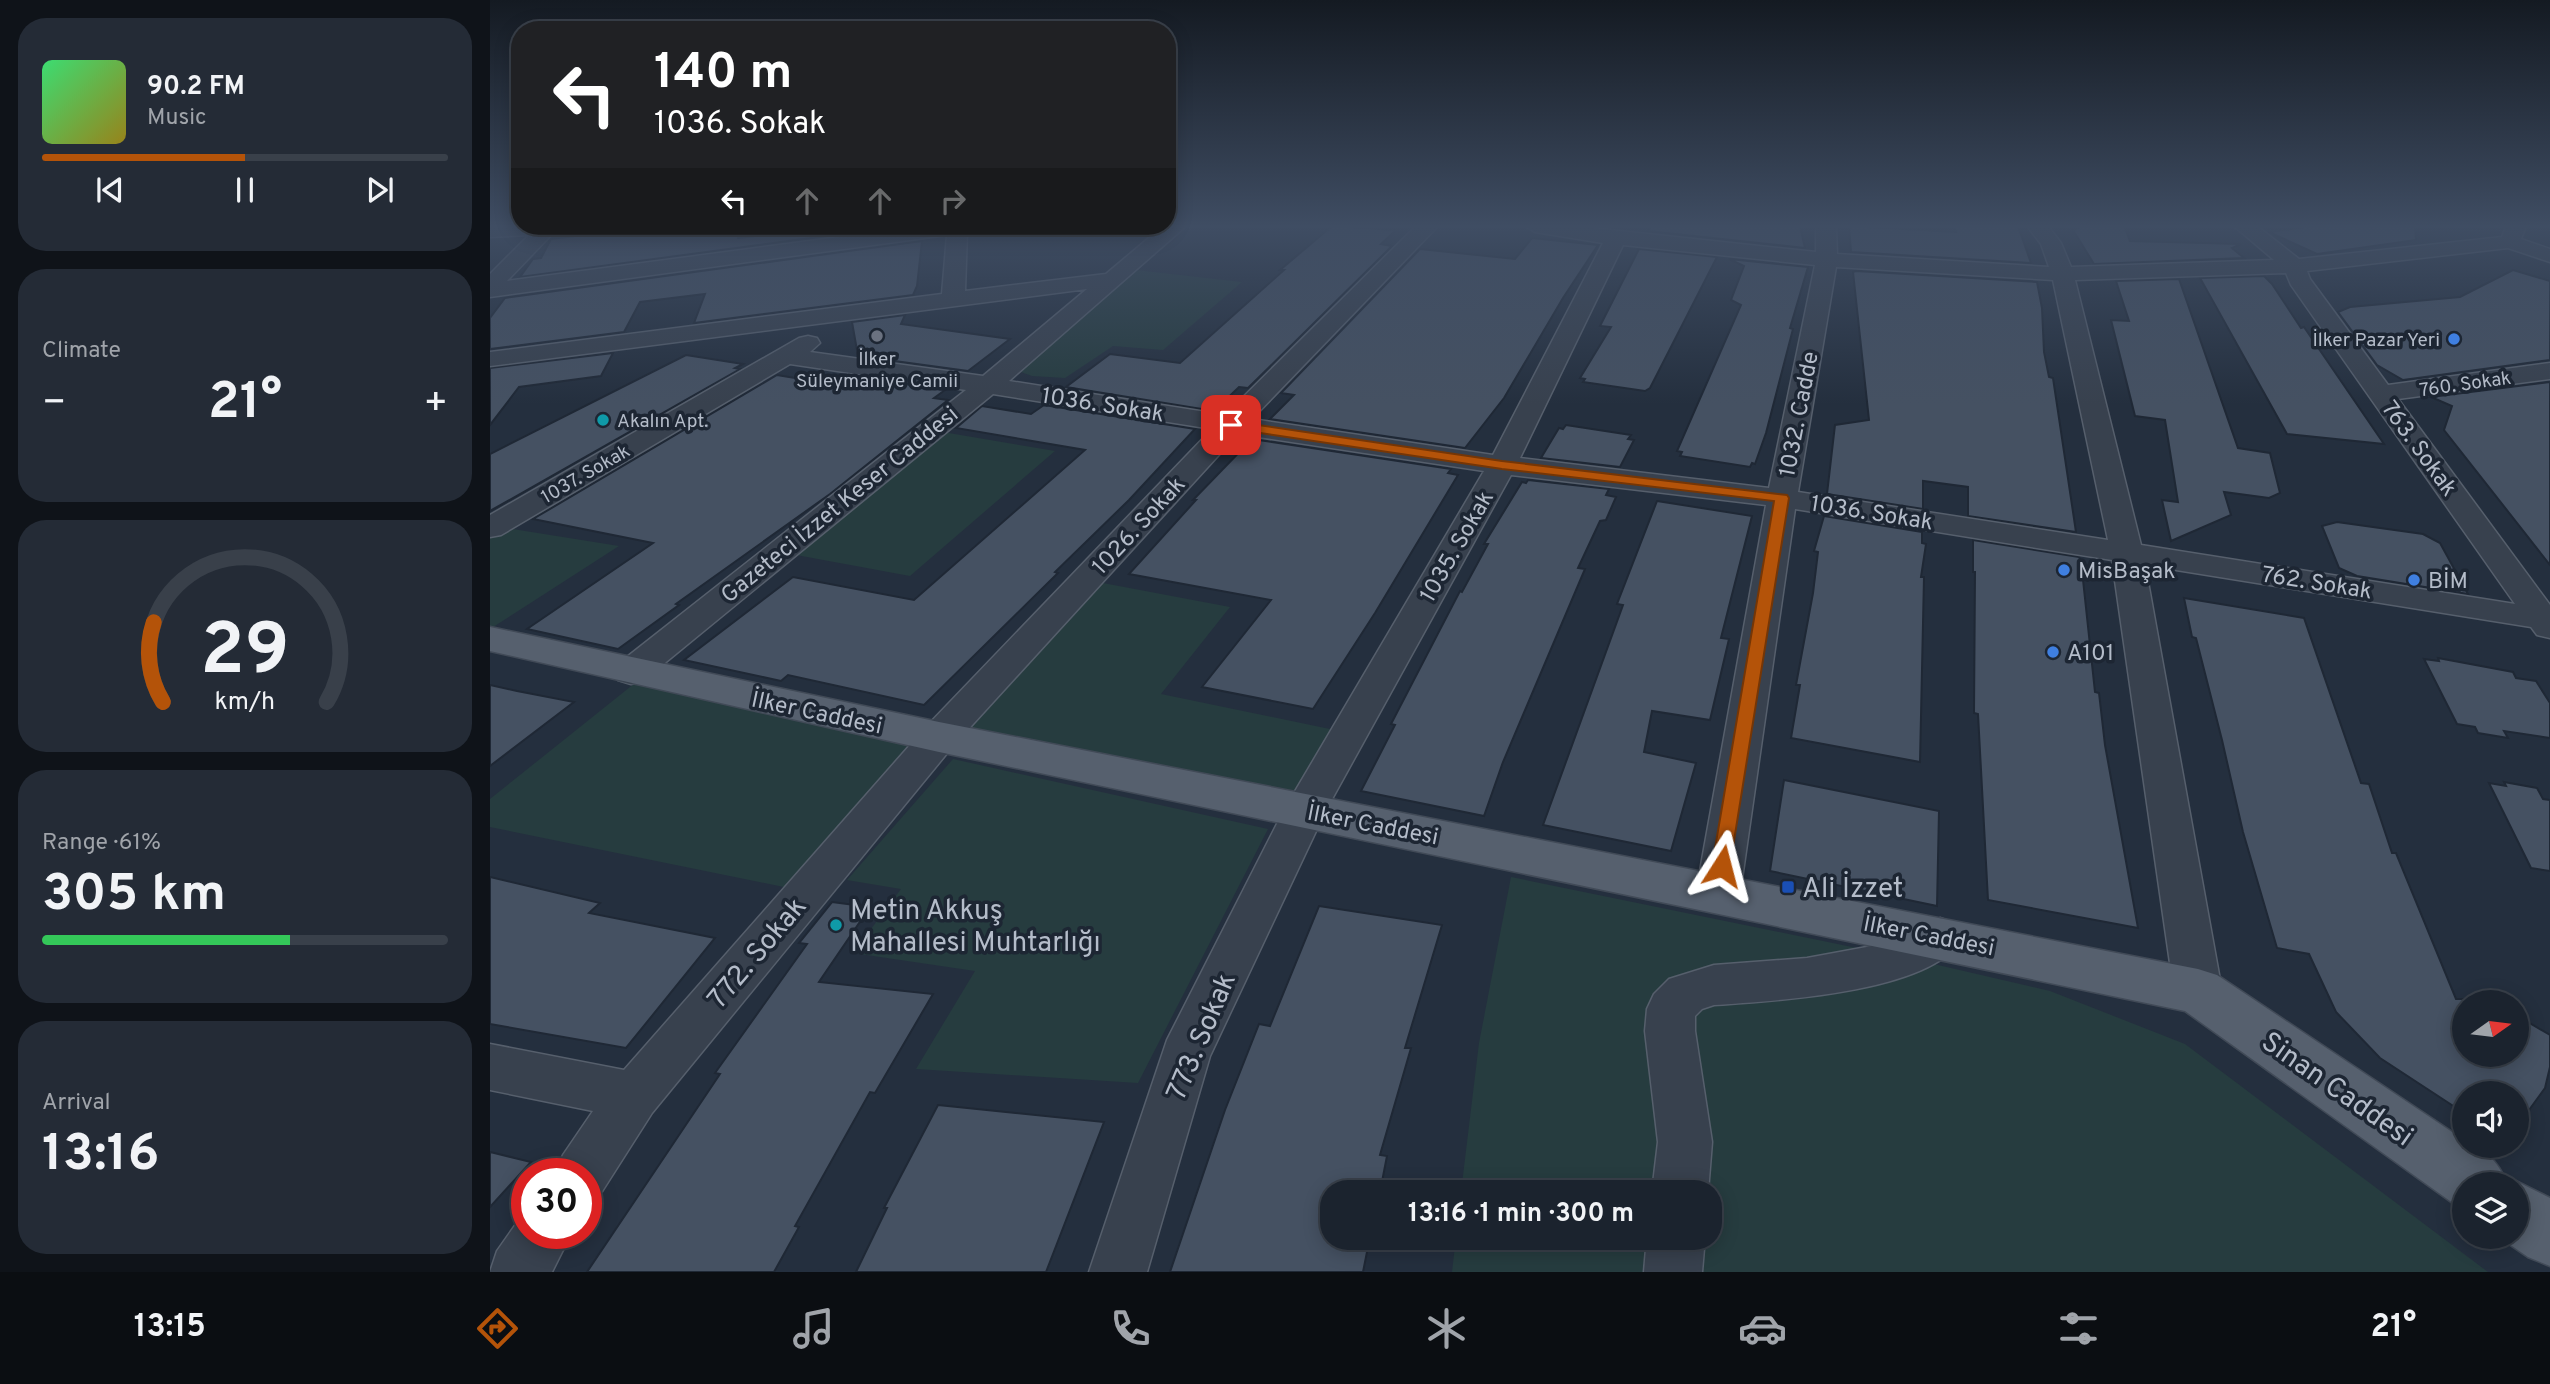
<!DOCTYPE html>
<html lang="en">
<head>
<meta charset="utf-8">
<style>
  :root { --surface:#1b232e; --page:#242b36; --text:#f1f3f6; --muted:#a0a4aa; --line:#39404a; --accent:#b45309 }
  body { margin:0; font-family:Overpass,sans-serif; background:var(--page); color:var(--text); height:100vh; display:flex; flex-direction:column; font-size:26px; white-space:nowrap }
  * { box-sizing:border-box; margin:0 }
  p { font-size:23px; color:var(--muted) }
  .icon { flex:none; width:38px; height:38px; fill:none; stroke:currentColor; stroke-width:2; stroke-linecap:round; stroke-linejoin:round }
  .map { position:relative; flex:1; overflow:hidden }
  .drawer { display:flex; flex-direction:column; gap:18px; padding:18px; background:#0f1319; width:490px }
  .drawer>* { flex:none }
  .hud { position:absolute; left:21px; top:21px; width:665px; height:214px; border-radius:28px; box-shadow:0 4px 18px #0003,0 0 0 2px var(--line); background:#202124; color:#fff; overflow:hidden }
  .needle { width:46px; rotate:76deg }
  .fabs { position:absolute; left:1962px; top:990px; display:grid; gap:14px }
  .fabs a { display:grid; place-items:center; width:77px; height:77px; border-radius:50%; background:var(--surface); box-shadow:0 4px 18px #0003,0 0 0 2px var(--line); font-size:35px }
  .speed { position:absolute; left:21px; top:1158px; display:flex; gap:14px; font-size:35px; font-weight:700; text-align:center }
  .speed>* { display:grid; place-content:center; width:91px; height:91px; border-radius:50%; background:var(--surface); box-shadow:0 4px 18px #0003,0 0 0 2px var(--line); line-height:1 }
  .speed .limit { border:10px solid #d22; background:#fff; color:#111 }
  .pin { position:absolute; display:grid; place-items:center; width:60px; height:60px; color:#fff; margin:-30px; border-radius:14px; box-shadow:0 4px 10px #0006 }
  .me { position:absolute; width:77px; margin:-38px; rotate:9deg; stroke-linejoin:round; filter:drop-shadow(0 0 5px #0008) }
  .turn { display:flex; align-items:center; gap:24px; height:147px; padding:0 28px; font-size:32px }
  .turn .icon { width:91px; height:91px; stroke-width:2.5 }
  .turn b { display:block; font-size:49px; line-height:60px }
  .lanes { display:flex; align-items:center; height:66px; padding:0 28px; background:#0003; justify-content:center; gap:35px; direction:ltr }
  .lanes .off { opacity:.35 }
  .big { font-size:52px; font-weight:700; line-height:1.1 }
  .drawer .widget { flex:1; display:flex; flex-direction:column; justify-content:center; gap:10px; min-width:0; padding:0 24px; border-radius:28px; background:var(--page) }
  .drawer .dial { align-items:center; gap:0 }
  .dial svg { height:182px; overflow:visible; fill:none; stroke:var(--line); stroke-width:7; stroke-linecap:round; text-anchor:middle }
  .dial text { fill:var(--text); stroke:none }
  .song { display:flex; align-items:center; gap:21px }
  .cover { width:84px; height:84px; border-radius:10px; background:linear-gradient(135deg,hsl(140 70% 55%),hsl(50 70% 35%)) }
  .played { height:7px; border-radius:4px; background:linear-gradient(90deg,var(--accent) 50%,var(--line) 50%) }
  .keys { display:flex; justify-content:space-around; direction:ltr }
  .heat { display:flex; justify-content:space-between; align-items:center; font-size:38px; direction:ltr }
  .charge { height:10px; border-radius:5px; background:linear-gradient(90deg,#34c759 61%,var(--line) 0) }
  .trip { position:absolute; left:830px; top:1180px; width:402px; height:70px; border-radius:28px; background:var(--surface); box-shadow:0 4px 18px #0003,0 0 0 2px var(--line); font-weight:700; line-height:70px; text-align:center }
  .menu { display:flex; height:112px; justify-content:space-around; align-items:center; background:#0b0e12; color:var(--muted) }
  .menu .icon { width:49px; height:49px }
  .menu .selected { color:var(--accent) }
  .menu b { font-size:32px; color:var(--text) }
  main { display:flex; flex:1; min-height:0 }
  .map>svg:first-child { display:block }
  .green { fill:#263c3f }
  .building { fill:#455162; stroke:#1f2835; stroke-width:2 }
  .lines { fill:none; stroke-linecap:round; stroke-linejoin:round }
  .minor-casing { stroke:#565f6c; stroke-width:3 }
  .major-casing { stroke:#414a57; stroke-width:3 }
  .minor { fill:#38414e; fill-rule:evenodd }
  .major { fill:#56606e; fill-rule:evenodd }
  .route { fill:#b45309; stroke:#753606; stroke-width:2 }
  .worship-dot { fill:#6b7280; stroke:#1d2633; stroke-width:2.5 }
  .shop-dot { fill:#3f7fe0; stroke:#1d2633; stroke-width:2.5 }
  .culture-dot { fill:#0f9aa8; stroke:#1d2633; stroke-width:2.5 }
  .transit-dot { fill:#1a4fb4; stroke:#1d2633; stroke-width:2.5 }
  .labels { text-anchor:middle; stroke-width:7; stroke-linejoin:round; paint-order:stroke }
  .far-poi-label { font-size:19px; fill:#b4bcc9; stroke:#1d2633; text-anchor:end }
  .far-street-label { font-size:19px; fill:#b4bcc9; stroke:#1d2633 }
  .street-label { font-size:23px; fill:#b4bcc9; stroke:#1d2633 }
  .poi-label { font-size:23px; fill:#b4bcc9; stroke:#1d2633; text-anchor:start }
  .near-poi-label { font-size:28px; fill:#b4bcc9; stroke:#1d2633; text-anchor:start }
  .near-street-label { font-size:28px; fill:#b4bcc9; stroke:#1d2633 }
</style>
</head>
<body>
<main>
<section class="drawer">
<div class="widget">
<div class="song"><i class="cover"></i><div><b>90.2 FM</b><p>Music</p></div></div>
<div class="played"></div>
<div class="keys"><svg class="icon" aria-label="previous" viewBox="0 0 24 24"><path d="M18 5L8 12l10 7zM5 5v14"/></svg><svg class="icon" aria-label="pause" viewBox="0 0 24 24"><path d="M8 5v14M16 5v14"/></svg><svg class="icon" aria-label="next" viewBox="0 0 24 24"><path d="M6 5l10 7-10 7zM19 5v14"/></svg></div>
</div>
<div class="widget"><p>Climate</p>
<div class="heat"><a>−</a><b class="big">21°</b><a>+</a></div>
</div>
<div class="widget dial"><svg viewBox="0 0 100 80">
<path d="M14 69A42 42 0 1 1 86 69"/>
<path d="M14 69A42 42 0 0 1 10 34" stroke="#b45309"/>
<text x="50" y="56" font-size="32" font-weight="700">29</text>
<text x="50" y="72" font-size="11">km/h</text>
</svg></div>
<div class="widget"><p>Range · 61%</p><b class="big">305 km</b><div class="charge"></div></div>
<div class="widget"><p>Arrival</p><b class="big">13:16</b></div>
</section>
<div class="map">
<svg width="2060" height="1272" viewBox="0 0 2060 1272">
  <rect width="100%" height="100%" fill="#242f3e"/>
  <g class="green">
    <path d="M 646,270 L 752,282 L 673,350 L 623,346 L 575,378 L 542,376 L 531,372 L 532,367 Z"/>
    <path d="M 441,430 L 565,451 L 420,576 L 290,552 Z"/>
    <path d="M 4,526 L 129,546 L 0,629 L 0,528 Z"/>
    <path d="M 597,580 L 740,607 L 671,694 L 859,733 L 815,810 L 449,738 L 318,892 L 0,827 L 0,799 L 155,675 L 449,737 Z"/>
    <path d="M 463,759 L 778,829 L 648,1083 L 426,1069 L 485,971 L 363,953 L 411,889 L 357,880 Z"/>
    <path d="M 1021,877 L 1435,962 L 1560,991 L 1695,1044 L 1998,1272 L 962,1272 L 966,1237 L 1220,1237 L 1220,1192 L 971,1192 L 989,1043 Z"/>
  </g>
  <g class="building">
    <path d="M 167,226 L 250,226 L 248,238 L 282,234 L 296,226 L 410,226 L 30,277 L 43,259 L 51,258 L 61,239 Z"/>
    <path d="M 842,226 L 906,230 L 891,244 L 902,246 L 758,388 L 749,387 L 724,411 L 576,387 L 620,354 L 690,363 L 794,270 L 790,270 Z"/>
    <path d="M 1161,226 L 1310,226 L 1315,248 L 1158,231 Z"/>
    <path d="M 1359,226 L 1466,232 L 1463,226 L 1528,226 L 1541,263 L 1361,252 Z"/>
    <path d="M 1592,226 L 1634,226 L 1640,241 L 1751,244 L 1742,248 L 1754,258 L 1604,264 L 1583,230 Z"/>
    <path d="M 1822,226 L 1925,226 L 1926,240 L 1827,254 L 1779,232 Z"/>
    <path d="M 1042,238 L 1108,245 L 1073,298 L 1014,398 L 975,448 L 780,419 L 804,395 L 791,393 L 930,249 L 1025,259 Z"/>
    <path d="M 432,241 L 427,286 L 423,295 L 204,323 L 215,294 L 150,302 L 134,332 L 0,349 L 0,318 L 15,298 Z"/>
    <path d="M 1149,249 L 1227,257 L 1160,388 L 1155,391 L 1093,382 L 1095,379 L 1090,378 L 1121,327 L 1110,326 Z"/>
    <path d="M 1239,259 L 1318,267 L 1300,328 L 1303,329 L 1276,433 L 1265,464 L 1262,463 L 1260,467 L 1190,456 L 1192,452 L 1187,451 L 1251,305 L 1241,300 L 1254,266 Z"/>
    <path d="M 2023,270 L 2060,281 L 2060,360 L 1913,380 L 1887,365 L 1848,312 L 1860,307 L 1970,297 Z"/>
    <path d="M 1366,271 L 1547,282 L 1552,308 L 1554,352 L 1559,377 L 1563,378 L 1586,532 L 1478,516 L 1478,487 L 1433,481 L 1433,509 L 1337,494 L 1345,425 L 1379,420 L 1363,272 Z"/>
    <path d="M 1774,276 L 1782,284 L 1811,328 L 1814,327 L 1894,444 L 1797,434 L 1710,278 Z"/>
    <path d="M 1689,279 L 1748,448 L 1780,453 L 1790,493 L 1779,498 L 1734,492 L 1741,515 L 1681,541 L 1672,500 L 1688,502 L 1675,420 L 1645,416 L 1621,320 L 1639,321 L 1626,281 Z"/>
    <path d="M 415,315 L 411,324 L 520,339 L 478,371 L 368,356 L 362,322 Z"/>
    <path d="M 123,353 L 111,376 L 29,387 L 0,425 L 0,368 Z"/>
    <path d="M 196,355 L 253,364 L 245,368 L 250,369 L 0,511 L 0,454 Z"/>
    <path d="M 287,375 L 347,385 L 360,376 L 455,390 L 444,398 L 458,400 L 340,494 L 186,604 L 189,605 L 128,649 L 37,629 L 163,543 L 43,519 Z"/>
    <path d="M 2060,382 L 2060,565 L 1954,430 L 1962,406 L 1941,397 Z"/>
    <path d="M 554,405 L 705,429 L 639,500 L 565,572 L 568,573 L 434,705 L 298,675 L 291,681 L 194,660 L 303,577 L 424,600 L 595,450 L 466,428 L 492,406 L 541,414 Z"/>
    <path d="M 1076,425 L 1141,435 L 1138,439 L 1144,440 L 1130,467 L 1051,458 L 1069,428 L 1073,429 Z"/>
    <path d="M 762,439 L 961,469 L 958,473 L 968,475 L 885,613 L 823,709 L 712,687 L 781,600 L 639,574 L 706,500 L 703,500 Z"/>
    <path d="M 1038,480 L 1119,489 L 1116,495 L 1126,497 L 1116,520 L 1110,521 L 1088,568 L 1095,569 L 1013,762 L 994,816 L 871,791 L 905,725 L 901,724 L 970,591 L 972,592 L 998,544 L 994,544 L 1032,482 L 1036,483 Z"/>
    <path d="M 1167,501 L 1262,516 L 1231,638 L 1239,639 L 1220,720 L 1162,711 L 1154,752 L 1206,763 L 1181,851 L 1053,825 L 1133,605 L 1127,604 Z"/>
    <path d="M 1334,516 L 1432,532 L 1432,543 L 1436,544 L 1431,577 L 1434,577 L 1430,762 L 1301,738 L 1310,685 L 1306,685 L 1323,593 L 1328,552 L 1324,551 Z"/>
    <path d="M 1847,522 L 1933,534 L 1950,543 L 1978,594 L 1867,576 L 1849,568 L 1832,526 Z"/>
    <path d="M 1483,540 L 1589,557 L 1591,561 L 1605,692 L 1609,693 L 1615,745 L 1648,928 L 1498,900 L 1488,714 L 1484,713 L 1485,572 L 1483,572 Z"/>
    <path d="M 1694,598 L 1814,618 L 1871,783 L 1879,784 L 1902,853 L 1906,853 L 1966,999 L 1974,999 L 1974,1055 L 2026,1055 L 2026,1015 L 2060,1035 L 2060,1067 L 2055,1088 L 2026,1128 L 2026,1094 L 1974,1094 L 1974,1113 L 1890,1058 L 1846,1012 L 1819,954 L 1787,948 L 1753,832 L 1732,740 L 1706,638 L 1702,637 Z"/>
    <path d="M 1948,658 L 2023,672 L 2026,678 L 2046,681 L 2060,703 L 2060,738 L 2014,731 L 2018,738 L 1988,733 L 1985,727 L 1967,724 L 1934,659 L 1949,661 Z"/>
    <path d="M 0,685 L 27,691 L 84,702 L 0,766 Z"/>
    <path d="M 1294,780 L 1449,811 L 1447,906 L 1280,871 Z"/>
    <path d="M 2014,782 L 2047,788 L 2053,799 L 2060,800 L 2060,871 L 2041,868 L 1999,783 L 2016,786 Z"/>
    <path d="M 0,877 L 110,903 L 99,913 L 225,938 L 136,1048 L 0,1024 Z"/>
    <path d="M 342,902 L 380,907 L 329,982 L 443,994 L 385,1093 L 380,1092 L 305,1226 L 309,1227 L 284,1272 L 97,1272 L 230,1074 L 225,1073 L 317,944 L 309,943 Z"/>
    <path d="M 829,906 L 952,925 L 915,1048 L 921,1048 L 890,1155 L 897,1156 L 890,1192 L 842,1192 L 842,1237 L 880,1237 L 873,1272 L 680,1272 L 735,1110 L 769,1024 L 780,1026 Z"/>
    <path d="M 448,1105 L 614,1122 L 556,1272 L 366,1272 L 397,1208 L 394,1208 Z"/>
    <path d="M 0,1152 L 41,1162 L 0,1207 Z"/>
  </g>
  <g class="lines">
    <g class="minor-casing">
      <g id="minor">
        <path d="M 0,226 L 92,226 L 82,232 L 63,233 L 17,281 L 433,226 L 492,226 L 489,230 L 477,233 L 475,291 L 616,274 L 673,226 L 696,226 L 519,381 L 735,415 L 926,226 L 948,226 L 762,419 L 1003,455 L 1113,243 L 1045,232 L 1035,226 L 1083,226 L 1326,252 L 1326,226 L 1346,226 L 1347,254 L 1559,267 L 1551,244 L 1537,226 L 1558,226 L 1571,243 L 1581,267 L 1784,260 L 1744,226 L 1767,226 L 1809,259 L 2012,237 L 2016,226 L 2036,226 L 2031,239 L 2060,249 L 2060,262 L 2018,248 L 1817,271 L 1820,279 L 1898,385 L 2060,363 L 2060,379 L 1908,399 L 2060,605 L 2060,638 L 2047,635 L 2041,627 L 1655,565 L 1732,991 L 1725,1005 L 1708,1011 L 1691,1005 L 1684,991 L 1622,560 L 1305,509 L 1250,893 L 1244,905 L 1228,910 L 1212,905 L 1206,893 L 1276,505 L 1021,475 L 836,810 L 720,1056 L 657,1272 L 599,1272 L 677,1040 L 794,810 L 994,471 L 748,434 L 463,746 L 162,1113 L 111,1193 L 96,1199 L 96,1174 L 65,1174 L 73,1155 L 103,1111 L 0,1090 L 0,1044 L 134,1070 L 435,728 L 722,429 L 503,394 L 154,680 L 141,684 L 128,680 L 123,672 L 128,664 L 476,390 L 300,364 L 11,535 L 0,537 L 0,515 L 309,338 L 318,336 L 327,338 L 330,343 L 320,352 L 493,376 L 597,289 L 0,366 L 0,352 L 452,294 L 457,235 L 0,297 L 0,274 L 39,235 L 0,237 ZM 1133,245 L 1325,265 L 1279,488 L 1030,458 ZM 1346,267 L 1563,280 L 1618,540 L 1308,492 ZM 1796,273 L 1801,285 L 2025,604 L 1651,545 L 1585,280 Z"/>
        <path d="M 1450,918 L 1466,924 L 1473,937 C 1444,993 1282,1001 1224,1005 L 1212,1009 L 1205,1016 L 1205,1031 L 1222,1142 L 1218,1192 L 1162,1192 L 1168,1142 L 1155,1031 L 1157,1009 L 1164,994 L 1179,979 L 1224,965 L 1317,958 L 1393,944 Z"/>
        <path d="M 37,1212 L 37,1234 L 81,1234 L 62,1272 L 0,1272 L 7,1251 L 33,1214 Z"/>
        <path d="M 1157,1237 L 1215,1237 L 1212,1272 L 1154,1272 Z"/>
      </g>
    </g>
    <g class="major-casing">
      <path id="major" d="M 0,627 L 449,722 L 1708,969 L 1727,975 L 1974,1140 L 1974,1146 C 1997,1146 2010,1166 2018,1185 L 2026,1181 L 2060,1198 L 2060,1266 L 2038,1257 L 2009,1237 L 2026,1237 L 2026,1185 L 1974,1185 L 1974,1209 L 1967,1206 L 1695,1011 L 449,752 L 0,651 Z"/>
    </g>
    <use href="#minor" class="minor"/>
    <use href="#major" class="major"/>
  </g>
  <linearGradient id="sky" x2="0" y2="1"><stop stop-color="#141a22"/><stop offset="0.56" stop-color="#3f4d63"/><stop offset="1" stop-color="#3f4d63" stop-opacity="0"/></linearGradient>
  <rect width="2060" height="404" fill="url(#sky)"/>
  <path class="route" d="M 741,421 L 1012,461 L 1297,495 L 1299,498 L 1239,872 L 1232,874 L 1225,872 L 1222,866 L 1284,501 L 1012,469 L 737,428 L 737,422 Z"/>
  <circle class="worship-dot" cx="387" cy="336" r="7"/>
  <g class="shop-dot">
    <circle cx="1964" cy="339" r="7"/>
    <circle cx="1574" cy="570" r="7"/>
    <circle cx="1924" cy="580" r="7"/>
    <circle cx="1563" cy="652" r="7"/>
  </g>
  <g class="culture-dot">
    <circle cx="113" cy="420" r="7"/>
    <circle cx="346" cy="925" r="7"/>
  </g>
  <rect class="transit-dot" x="1291" y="880" width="14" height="14" rx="3.5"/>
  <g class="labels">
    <g class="far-poi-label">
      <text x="1950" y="346">İlker Pazar Yeri</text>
      <text x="387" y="365" text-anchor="middle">İlker<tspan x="387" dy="22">Süleymaniye Camii</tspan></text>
      <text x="127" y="427" text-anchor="start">Akalın Apt.</text>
    </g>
    <g class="far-street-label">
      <text transform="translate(1975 383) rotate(-8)" y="7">760. Sokak</text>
      <text transform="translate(95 473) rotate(-30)" y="7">1037. Sokak</text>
    </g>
    <g class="street-label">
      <text transform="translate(613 404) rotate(9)" y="8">1036. Sokak</text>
      <text transform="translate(1308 414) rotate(-79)" y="8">1032. Cadde</text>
      <text transform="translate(1930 448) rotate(54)" y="8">763. Sokak</text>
      <text transform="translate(349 504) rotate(-39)" y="8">Gazeteci İzzet Keser Caddesi</text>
      <text transform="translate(1382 512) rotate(9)" y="8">1036. Sokak</text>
      <text transform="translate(648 525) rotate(-47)" y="8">1026. Sokak</text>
      <text transform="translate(966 546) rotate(-60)" y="8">1035. Sokak</text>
      <text transform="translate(1827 582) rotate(9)" y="8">762. Sokak</text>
      <text transform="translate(327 712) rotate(12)" y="8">İlker Caddesi</text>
      <text transform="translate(883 824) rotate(11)" y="8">İlker Caddesi</text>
      <text transform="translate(1439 935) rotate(11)" y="8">İlker Caddesi</text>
    </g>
    <g class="poi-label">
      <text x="1588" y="578">MisBaşak</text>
      <text x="1938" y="588">BİM</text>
      <text x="1577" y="660">A101</text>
    </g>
    <g class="near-poi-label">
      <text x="1312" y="897">Ali İzzet</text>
      <text x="360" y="919">Metin Akkuş<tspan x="360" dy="32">Mahallesi Muhtarlığı</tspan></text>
    </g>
    <g class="near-street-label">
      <text transform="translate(266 952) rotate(-50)" y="10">772. Sokak</text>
      <text transform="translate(710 1036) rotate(-67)" y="10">773. Sokak</text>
      <text transform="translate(1848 1088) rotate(35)" y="10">Sinan Caddesi</text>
    </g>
  </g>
</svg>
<div class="fabs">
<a><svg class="needle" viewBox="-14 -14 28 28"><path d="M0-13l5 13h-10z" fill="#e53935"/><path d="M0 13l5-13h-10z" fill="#a0a4aa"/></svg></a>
<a><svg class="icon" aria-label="sound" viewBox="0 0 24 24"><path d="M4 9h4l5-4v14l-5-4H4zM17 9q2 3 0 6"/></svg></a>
<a><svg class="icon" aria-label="layers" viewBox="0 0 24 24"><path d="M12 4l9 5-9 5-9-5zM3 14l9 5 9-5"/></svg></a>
</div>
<div class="speed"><div class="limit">30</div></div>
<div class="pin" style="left:741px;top:425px;background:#d93025"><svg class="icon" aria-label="arrive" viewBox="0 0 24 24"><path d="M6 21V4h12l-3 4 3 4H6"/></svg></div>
<svg class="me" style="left:1232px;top:866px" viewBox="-20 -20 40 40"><path d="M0-17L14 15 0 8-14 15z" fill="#b45309" stroke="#fff" stroke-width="4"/></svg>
<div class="trip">13:16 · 1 min · 300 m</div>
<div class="hud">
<div class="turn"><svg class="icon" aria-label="left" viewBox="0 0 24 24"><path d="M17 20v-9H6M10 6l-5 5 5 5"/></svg><div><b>140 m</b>1036. Sokak</div></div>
<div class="lanes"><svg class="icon" aria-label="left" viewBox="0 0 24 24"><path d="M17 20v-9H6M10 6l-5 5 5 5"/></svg><svg class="icon off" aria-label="ahead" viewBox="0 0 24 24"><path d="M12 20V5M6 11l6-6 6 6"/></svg><svg class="icon off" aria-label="ahead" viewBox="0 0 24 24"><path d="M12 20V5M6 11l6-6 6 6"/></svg><svg class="icon off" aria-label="right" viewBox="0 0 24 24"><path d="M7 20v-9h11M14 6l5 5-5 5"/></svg></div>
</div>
</div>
</main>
<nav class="menu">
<b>13:15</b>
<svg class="icon selected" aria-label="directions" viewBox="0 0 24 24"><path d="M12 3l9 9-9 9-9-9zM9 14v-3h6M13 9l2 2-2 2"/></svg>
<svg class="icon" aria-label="music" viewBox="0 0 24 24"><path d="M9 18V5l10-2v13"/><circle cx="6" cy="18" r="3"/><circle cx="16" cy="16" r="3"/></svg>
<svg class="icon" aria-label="phone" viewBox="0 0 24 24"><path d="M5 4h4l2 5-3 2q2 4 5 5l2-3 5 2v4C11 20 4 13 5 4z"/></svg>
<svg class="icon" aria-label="climate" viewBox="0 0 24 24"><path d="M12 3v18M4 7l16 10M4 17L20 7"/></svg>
<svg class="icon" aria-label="car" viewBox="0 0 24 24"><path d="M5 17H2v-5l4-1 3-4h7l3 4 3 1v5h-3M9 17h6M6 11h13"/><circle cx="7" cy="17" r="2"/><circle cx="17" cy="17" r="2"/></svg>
<svg class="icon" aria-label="filters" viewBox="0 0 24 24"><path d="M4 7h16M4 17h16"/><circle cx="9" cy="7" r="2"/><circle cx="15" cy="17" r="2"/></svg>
<b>21°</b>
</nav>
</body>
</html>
